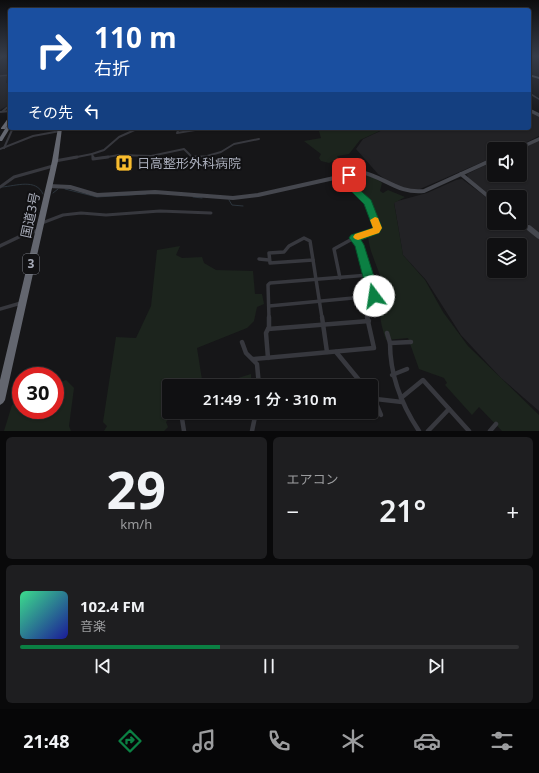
<!DOCTYPE html>
<html lang="ja">
<head>
<meta charset="utf-8">
<style>
  :root { --surface:#101012; --page:#1e1e20; --text:#f1f3f6; --muted:#9c9d9f; --line:#303032; --accent:#0b8043 }
  body { margin:0; font-family:"Noto Sans","Noto Sans JP",sans-serif; background:var(--page); color:var(--text); height:100vh; display:flex; flex-direction:column; font-size:15px; white-space:nowrap }
  * { box-sizing:border-box; margin:0 }
  p { font-size:13px; color:var(--muted) }
  .icon { flex:none; width:22px; height:22px; fill:none; stroke:currentColor; stroke-width:2; stroke-linecap:round; stroke-linejoin:round }
  .map { position:relative; height:431px; overflow:hidden }
  .panel { display:flex; flex-direction:column; gap:6px; padding:6px; background:#09090a; flex:1 }
  .panel>* { flex:none }
  .hud { position:absolute; left:8px; top:8px; width:523px; height:122px; border-radius:4px; box-shadow:0 1px 3px #0004,0 0 0 1px var(--line); background:#1a4fa0; color:#fff; overflow:hidden }
  .controls { position:absolute; left:487px; top:142px; display:grid; gap:8px }
  .controls a { display:grid; place-items:center; width:40px; height:40px; border-radius:4px; background:var(--surface); box-shadow:0 1px 3px #0004,0 0 0 1px var(--line); font-size:20px }
  .speed { position:absolute; left:12px; top:367px; display:flex; gap:8px; font-size:20px; font-weight:700; text-align:center }
  .speed>* { display:grid; place-content:center; width:52px; height:52px; border-radius:50%; background:var(--surface); box-shadow:0 1px 3px #0004,0 0 0 1px var(--line); line-height:1 }
  .speed .limit { border:6px solid #d22; background:#fff; color:#111 }
  .pin { position:absolute; display:grid; place-items:center; width:34px; height:34px; color:#fff; margin:-17px; border-radius:8px; box-shadow:0 2px 6px #0006 }
  .me { position:absolute; width:44px; margin:-22px; rotate:346deg; stroke-linejoin:round; filter:drop-shadow(0 0 3px #0008) }
  .turn { display:flex; align-items:center; gap:14px; height:84px; padding:0 20px; font-size:18px }
  .turn .icon { width:52px; height:52px; stroke-width:2.5 }
  .turn b { display:block; font-size:28px; line-height:34px }
  .then { display:flex; align-items:center; height:38px; padding:0 20px; background:#0003; gap:8px; font-size:15px }
  .big { font-size:30px; font-weight:600; line-height:1.1 }
  .panel .tile { flex:1; display:flex; flex-direction:column; justify-content:center; gap:6px; min-width:0; padding:0 14px; border-radius:6px; background:var(--page) }
  .panel .dial { align-items:center; gap:0 }
  .dial b { font-size:52px; line-height:1 }
  .song { display:flex; align-items:center; gap:12px }
  .cover { width:48px; height:48px; border-radius:6px; background:linear-gradient(135deg,hsl(150 70% 55%),hsl(240 70% 35%)) }
  .played { height:4px; border-radius:2px; background:linear-gradient(90deg,var(--accent) 40%,var(--line) 40%) }
  .keys { display:flex; justify-content:space-around; direction:ltr }
  .heat { display:flex; justify-content:space-between; align-items:center; font-size:22px; direction:ltr }
  .panel .tiles { flex:1; display:grid; gap:6px; grid-template-columns:1fr 1fr }
  .tile:last-child { grid-column:span 2 }
  .trip { position:absolute; left:162px; top:379px; width:216px; height:40px; border-radius:4px; background:var(--surface); box-shadow:0 1px 3px #0004,0 0 0 1px var(--line); font-weight:600; line-height:40px; text-align:center }
  .tabs { display:flex; height:64px; justify-content:space-around; align-items:center; background:#060607; color:var(--muted) }
  .tabs .icon { width:28px; height:28px }
  .tabs .current { color:var(--accent) }
  .tabs b { font-size:18px; color:var(--text) }
  .map>svg:first-child { display:block }
  .built { fill:#222225; fill-rule:evenodd }
  .green { fill:#1c241d }
  .lines { fill:none; stroke-linecap:round; stroke-linejoin:round }
  .stream { stroke:#2c353d; stroke-width:1 }
  .street-far4 { stroke:#37383e; stroke-width:1.5 }
  .street-far3 { stroke:#37383e; stroke-width:2 }
  .street-far2 { stroke:#37383e; stroke-width:3 }
  .street-far1 { stroke:#37383e; stroke-width:3.5 }
  .street { stroke:#37383e; stroke-width:4.5 }
  .secondary-far2 { stroke:#45474e; stroke-width:3.5 }
  .secondary-far1 { stroke:#45474e; stroke-width:4 }
  .secondary { stroke:#45474e; stroke-width:5.5 }
  .primary { fill:#53555d; fill-rule:evenodd }
  .highway { fill:#63666f; fill-rule:evenodd }
  .route { fill:#0b8043; stroke:#07532c }
  .slow { fill:#f59e0b }
  .labels { text-anchor:middle; stroke-width:4; stroke-linejoin:round; paint-order:stroke }
  .shield { fill:#111113; stroke:#7b7e87; stroke-width:1 }
  .shield-label { font-size:12px; font-weight:bold; fill:#a8acb9 }
  .poi-label { font-size:13px; fill:#a8acb9; stroke:#111113; text-anchor:start }
  .street-label { font-size:13px; fill:#a8acb9; stroke:#111113 }
</style>
</head>
<body>
<div class="map">
<svg width="539" height="431" viewBox="0 0 539 431">
  <rect width="100%" height="100%" fill="#161618"/>
  <g class="built">
    <path d="M 7,76 L 6,83 L 10,82 L 10,104 L 0,110 L 0,77 Z"/>
    <path d="M 529,111 L 539,116 L 539,136 L 513,149 L 494,149 L 494,157 L 420,189 L 409,190 L 393,185 L 378,174 L 356,149 L 363,139 L 387,128 L 529,128 Z"/>
    <path d="M 539,140 L 539,233 L 520,218 L 520,197 L 494,198 L 468,178 L 467,174 L 494,161 L 494,175 L 520,175 L 520,149 Z"/>
    <path d="M 462,179 L 494,203 L 494,223 L 519,223 L 539,239 L 539,411 L 501,378 L 461,335 L 426,280 L 403,255 L 394,202 L 427,193 L 456,180 ZM 494,245 L 520,245 L 520,271 L 494,271 Z"/>
  </g>
  <g class="green">
    <path d="M 318,128 L 386,128 L 360,140 L 349,154 L 337,156 L 340,160 L 336,160 L 329,163 L 321,161 L 319,158 L 321,154 L 304,141 L 321,138 Z"/>
    <path d="M 351,175 C 362,174 373,175 382,183 L 380,191 L 383,193 L 388,190 L 405,197 L 394,203 L 403,255 L 425,280 L 443,312 L 468,346 L 539,415 L 539,431 L 502,431 L 479,407 L 472,415 L 445,385 L 447,383 L 444,378 L 419,369 L 408,338 L 386,340 C 382,328 379,317 380,304 C 380,297 385,293 383,286 C 379,268 369,253 368,235 L 378,231 L 379,228 C 376,220 373,210 369,202 C 363,191 348,189 351,175 Z"/>
    <path d="M 180,246 L 176,255 L 182,258 L 202,257 L 204,263 L 216,270 L 253,271 L 255,294 L 262,294 L 264,304 L 257,307 L 254,321 L 247,328 L 197,348 L 203,386 L 169,386 L 169,412 L 174,412 L 166,422 L 168,427 L 164,431 L 104,431 L 107,426 L 103,422 L 116,337 L 136,338 L 151,306 L 157,250 Z"/>
    <path d="M 251,374 L 251,382 L 248,386 L 212,386 Z"/>
    <path d="M 66,380 L 74,388 L 69,426 L 71,431 L 4,431 L 12,405 L 21,401 L 21,410 L 55,410 L 55,385 Z"/>
  </g>
  <g class="lines">
    <g class="stream">
      <path d="M 2,187 C 16,186 36,178 43,194"/>
      <path d="M 65,189 L 97,197 L 146,194"/>
      <path d="M 53,193 L 58,189"/>
      <path d="M 193,197 L 202,198"/>
      <path d="M 229,200 L 232,205 L 243,206"/>
    </g>
    <g class="street-far4">
      <path d="M 0,59 L 4,56"/>
      <path d="M 0,76 L 10,75"/>
      <path d="M 529,93 L 539,99"/>
    </g>
    <g class="street-far3">
      <path d="M 3,111 L 10,105"/>
      <path d="M 0,112 L 10,111"/>
      <path d="M 179,128 L 177,133 L 207,128"/>
      <path d="M 4,148 L 12,130"/>
      <path d="M 0,149 L 33,136 L 60,131"/>
      <path d="M 92,154 L 104,150 L 119,137 L 139,128"/>
      <path d="M 72,158 L 92,154 L 93,158"/>
      <path d="M 101,158 L 119,155 L 151,156 L 184,149 L 192,157 L 197,158"/>
      <path d="M 200,158 L 221,152 L 234,144 L 259,139"/>
    </g>
    <g class="street-far2">
      <path d="M 93,157 L 93,159 L 108,157"/>
      <path d="M 192,157 L 204,157"/>
      <path d="M 55,161 L 77,157"/>
      <path d="M 349,174 L 350,186 L 368,202 L 377,229"/>
      <path d="M 0,187 L 14,177 L 53,166"/>
      <path d="M 42,223 L 63,215 L 81,213 L 106,215 L 160,211 L 211,213"/>
    </g>
    <g class="street-far1">
      <path d="M 304,238 L 310,241 L 313,260 L 270,263 L 269,253 L 284,252 L 289,246 Z"/>
      <path d="M 354,238 L 378,228"/>
      <path d="M 0,246 L 23,235 L 39,230"/>
      <path d="M 259,259 L 269,260"/>
      <path d="M 313,260 L 322,318"/>
      <path d="M 363,297 L 368,318"/>
      <path d="M 269,306 L 374,296 L 359,245 L 354,238 L 334,249 L 340,278"/>
      <path d="M 0,309 L 21,303"/>
      <path d="M 269,318 L 268,285 L 270,283 L 369,275"/>
    </g>
    <g class="street">
      <path d="M 322,317 L 327,352"/>
      <path d="M 268,329 L 369,321"/>
      <path d="M 387,333 L 390,343"/>
      <path d="M 242,342 L 246,353 L 257,364 L 259,386"/>
      <path d="M 411,342 L 390,343 C 390,376 401,404 419,431"/>
      <path d="M 336,352 L 364,386"/>
      <path d="M 268,358 L 266,333 L 269,327 L 269,317"/>
      <path d="M 253,359 L 374,348 L 367,317"/>
      <path d="M 392,375 L 407,369"/>
      <path d="M 371,395 L 376,399 L 402,402"/>
      <path d="M 374,398 L 381,415"/>
      <path d="M 401,398 L 423,380 L 469,431"/>
      <path d="M 181,412 L 184,431"/>
      <path d="M 252,431 L 256,412"/>
      <path d="M 428,431 L 449,409"/>
      <path d="M 490,431 L 496,424"/>
    </g>
    <g class="secondary-far2">
      <path d="M 529,110 L 539,115"/>
      <path d="M 517,149 L 539,139"/>
    </g>
    <g class="secondary-far1">
      <path d="M 461,174 L 494,201"/>
      <path d="M 49,186 L 70,187 L 97,195 L 155,192 L 233,198 L 258,195 L 361,172 C 385,177 398,194 424,191 L 494,159"/>
      <path d="M 520,221 L 530,229"/>
    </g>
    <path class="secondary" d="M 529,228 L 539,236"/>
    <path class="primary" d="M 529,74 L 539,77 L 539,79 L 529,76 Z"/>
    <g class="highway">
      <path d="M 9,117 L 10,117 L 10,121 L 5,129 L 1,129 L 1,128 Z"/>
      <path d="M 8,124 L 10,124 L 10,128 L 2,141 L 0,141 L 0,137 Z"/>
      <path d="M 58,128 L 62,128 L 58,161 L 5,400 L 3,403 L 0,405 L 0,380 L 52,161 Z"/>
    </g>
  </g>
  <linearGradient id="sky" x2="0" y2="1"><stop stop-color="#0c0c0d"/><stop offset="0.48" stop-color="#363c48"/><stop offset="1" stop-color="#363c48" stop-opacity="0"/></linearGradient>
  <rect width="539" height="117" fill="url(#sky)"/>
  <path class="route" d="M 349,172 L 353,175 L 354,185 L 371,200 L 382,228 L 379,233 L 361,240 L 364,245 L 380,296 L 378,300 L 374,301 L 370,300 L 368,296 L 355,246 L 349,238 L 351,235 L 373,228 L 364,204 L 346,186 L 345,175 Z"/>
  <path class="slow" d="M 375,217 L 378,218 L 382,228 L 379,233 L 358,240 L 355,239 L 353,237 L 355,234 L 373,228 L 370,220 Z"/>
  <defs>
    <g id="hospital-square" transform="scale(0.9)"><rect x="-9" y="-9" width="18" height="18" rx="4" fill="#f9bc2e" stroke="#111113"/><path d="M-5-5h3v3.5h4V-5h3V5h-3V1.5h-4V5h-3Z" fill="#111"/></g>
  </defs>
  <g fill-rule="evenodd">
    <use href="#hospital-square" x="124" y="163"/>
  </g>
  <g class="labels">
    <rect class="shield" x="23" y="254" width="16" height="20" rx="3"/>
    <g class="shield-label">
      <text x="31" y="268">3</text>
    </g>
    <g class="poi-label">
      <text x="137" y="168">日高整形外科病院</text>
    </g>
    <g class="street-label">
      <text transform="translate(30 215) rotate(-78)" y="5">国道3号</text>
    </g>
  </g>
</svg>
<div class="controls">
<a><svg class="icon" aria-label="sound" viewBox="0 0 24 24"><path d="M4 9h4l5-4v14l-5-4H4zM17 9q2 3 0 6"/></svg></a>
<a><svg class="icon" aria-label="search" viewBox="0 0 24 24"><circle cx="10" cy="10" r="6"/><path d="M15 15l6 6"/></svg></a>
<a><svg class="icon" aria-label="layers" viewBox="0 0 24 24"><path d="M12 4l9 5-9 5-9-5zM3 14l9 5 9-5"/></svg></a>
</div>
<div class="speed"><div class="limit">30</div></div>
<div class="pin" style="left:349px;top:175px;background:#d93025"><svg class="icon" aria-label="arrive" viewBox="0 0 24 24"><path d="M6 21V4h12l-3 4 3 4H6"/></svg></div>
<svg class="me" style="left:374px;top:296px" viewBox="-20 -20 40 40"><circle r="19" fill="#fff"/><path d="M0-13L10 11 0 6-10 11z" fill="#0b8043"/></svg>
<div class="trip">21:49 · 1 分 · 310 m</div>
<div class="hud">
<div class="turn"><svg class="icon" aria-label="right" viewBox="0 0 24 24"><path d="M7 20v-9h11M14 6l5 5-5 5"/></svg><div><b>110 m</b>右折</div></div>
<div class="then">その先<svg class="icon" aria-label="left" viewBox="0 0 24 24"><path d="M17 20v-9H6M10 6l-5 5 5 5"/></svg></div>
</div>
</div>
<section class="panel">
<div class="tiles">
<div class="tile dial"><b>29</b><p>km/h</p></div>
<div class="tile"><p>エアコン</p>
<div class="heat"><a>−</a><b class="big">21°</b><a>+</a></div>
</div>
<div class="tile">
<div class="song"><i class="cover"></i><div><b>102.4 FM</b><p>音楽</p></div></div>
<div class="played"></div>
<div class="keys"><svg class="icon" aria-label="previous" viewBox="0 0 24 24"><path d="M18 5L8 12l10 7zM5 5v14"/></svg><svg class="icon" aria-label="pause" viewBox="0 0 24 24"><path d="M8 5v14M16 5v14"/></svg><svg class="icon" aria-label="next" viewBox="0 0 24 24"><path d="M6 5l10 7-10 7zM19 5v14"/></svg></div>
</div>
</div>
</section>
<nav class="tabs">
<b>21:48</b>
<svg class="icon current" aria-label="directions" viewBox="0 0 24 24"><path d="M12 3l9 9-9 9-9-9zM9 14v-3h6M13 9l2 2-2 2"/></svg>
<svg class="icon" aria-label="music" viewBox="0 0 24 24"><path d="M9 18V5l10-2v13"/><circle cx="6" cy="18" r="3"/><circle cx="16" cy="16" r="3"/></svg>
<svg class="icon" aria-label="phone" viewBox="0 0 24 24"><path d="M5 4h4l2 5-3 2q2 4 5 5l2-3 5 2v4C11 20 4 13 5 4z"/></svg>
<svg class="icon" aria-label="climate" viewBox="0 0 24 24"><path d="M12 3v18M4 7l16 10M4 17L20 7"/></svg>
<svg class="icon" aria-label="car" viewBox="0 0 24 24"><path d="M5 17H2v-5l4-1 3-4h7l3 4 3 1v5h-3M9 17h6M6 11h13"/><circle cx="7" cy="17" r="2"/><circle cx="17" cy="17" r="2"/></svg>
<svg class="icon" aria-label="filters" viewBox="0 0 24 24"><path d="M4 7h16M4 17h16"/><circle cx="9" cy="7" r="2"/><circle cx="15" cy="17" r="2"/></svg>
</nav>
</body>
</html>
